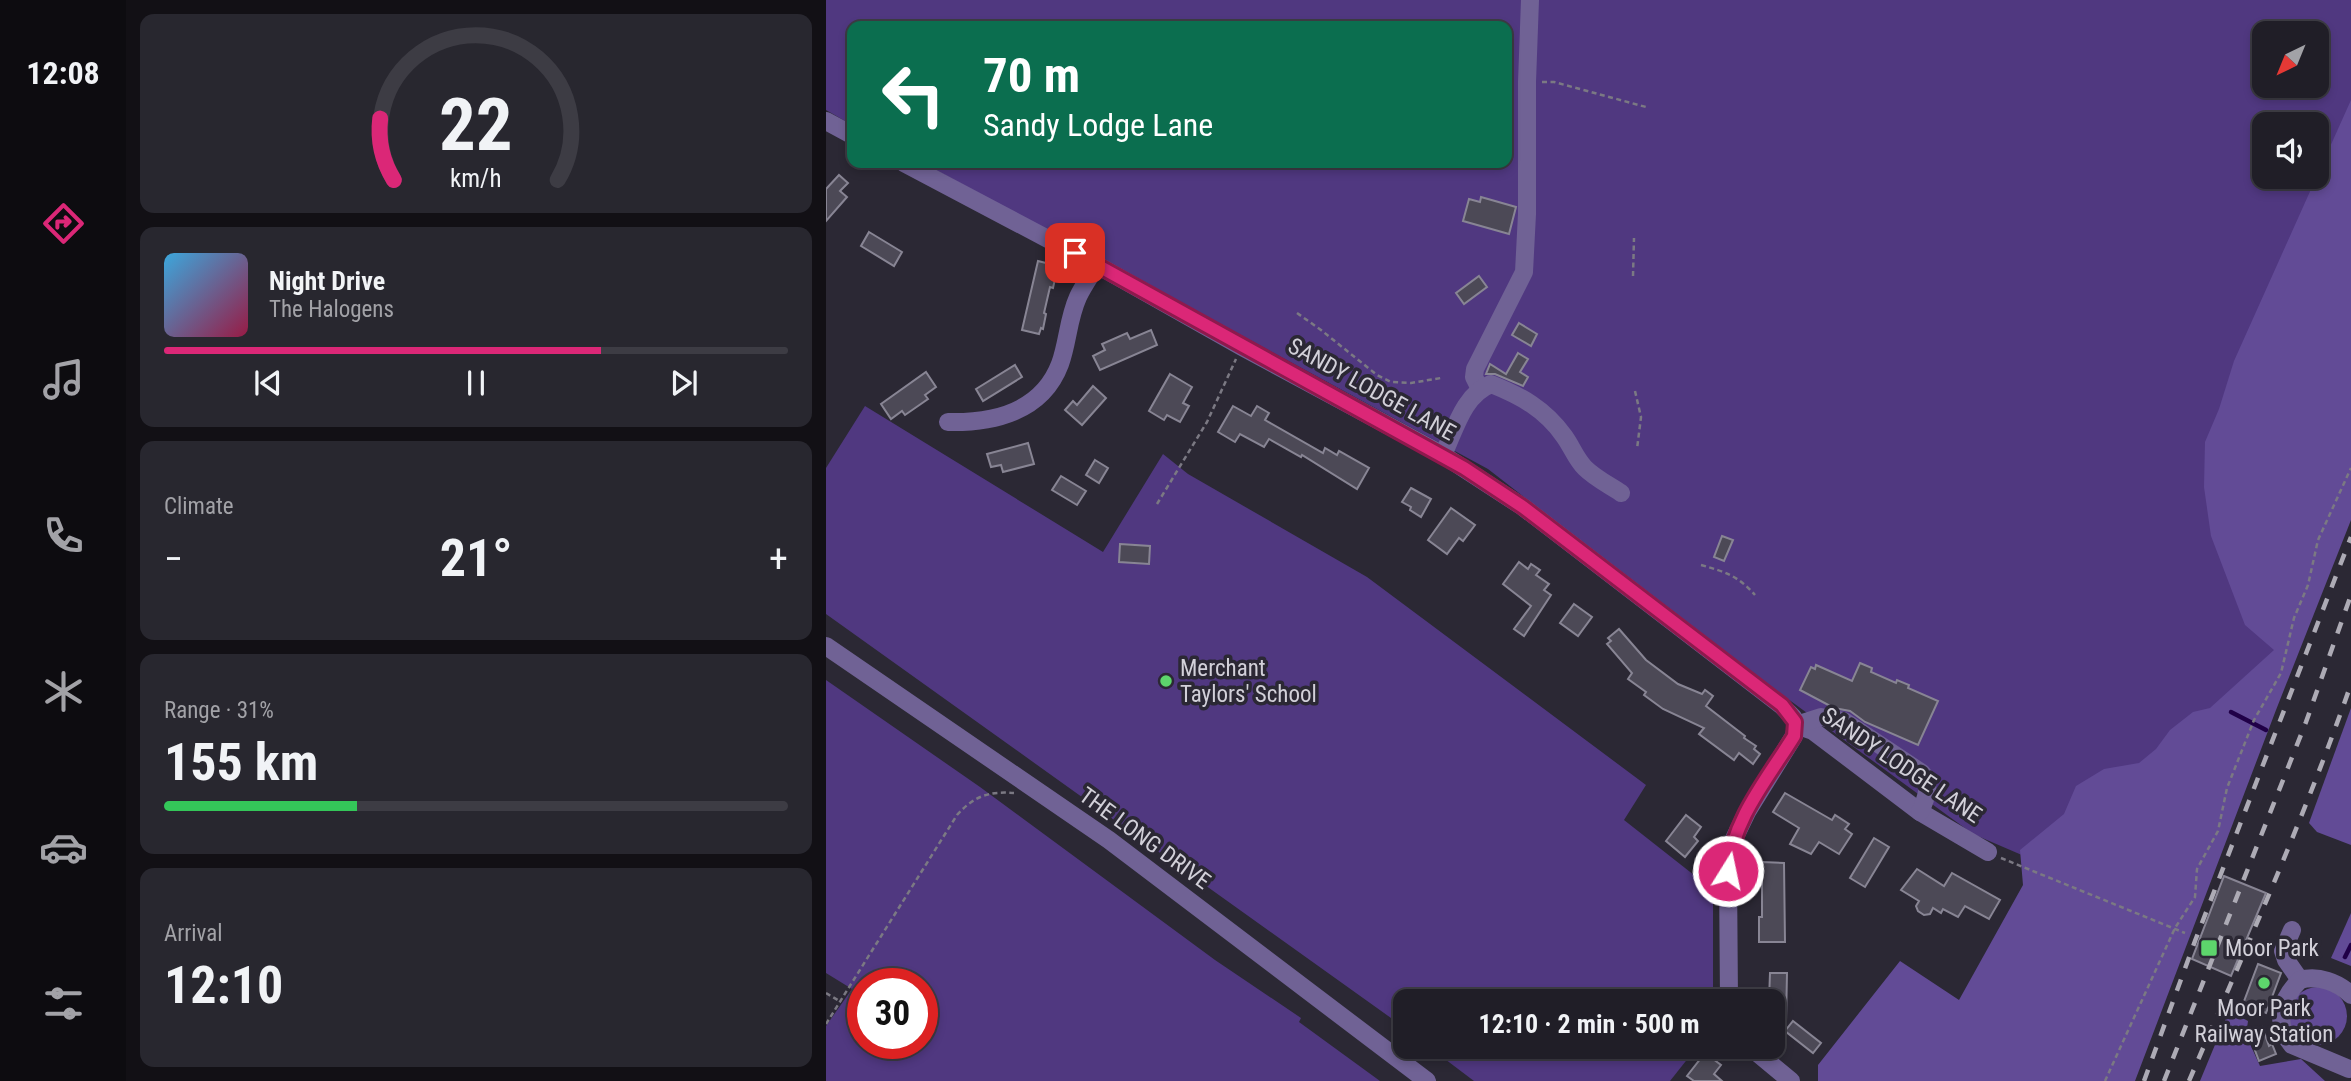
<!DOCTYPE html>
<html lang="en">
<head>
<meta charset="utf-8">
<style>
  :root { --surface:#201e27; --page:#28272f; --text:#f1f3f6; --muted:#a2a2a7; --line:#3d3c44; --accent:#db2777 }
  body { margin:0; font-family:"Roboto Condensed",sans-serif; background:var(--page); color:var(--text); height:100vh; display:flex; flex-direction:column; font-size:26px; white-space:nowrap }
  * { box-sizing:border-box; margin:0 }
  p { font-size:23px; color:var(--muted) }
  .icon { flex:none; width:38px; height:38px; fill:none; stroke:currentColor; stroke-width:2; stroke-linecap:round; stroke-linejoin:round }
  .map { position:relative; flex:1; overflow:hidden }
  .panel { display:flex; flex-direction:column; gap:14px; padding:14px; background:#121015; width:700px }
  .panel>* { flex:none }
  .hud { position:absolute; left:21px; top:21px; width:665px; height:147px; border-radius:14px; box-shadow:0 4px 10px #0003,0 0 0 2px var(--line); background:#0b6e4f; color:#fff; overflow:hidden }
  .needle { width:46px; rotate:223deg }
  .controls { position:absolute; left:1426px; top:21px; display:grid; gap:14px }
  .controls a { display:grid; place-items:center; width:77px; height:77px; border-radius:14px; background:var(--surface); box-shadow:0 4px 10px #0003,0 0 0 2px var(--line); font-size:35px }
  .speed { position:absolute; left:21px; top:968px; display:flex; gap:14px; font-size:35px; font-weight:700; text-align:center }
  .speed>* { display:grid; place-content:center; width:91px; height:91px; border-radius:50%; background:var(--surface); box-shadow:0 4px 10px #0003,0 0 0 2px var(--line); line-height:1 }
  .speed .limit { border:10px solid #d22; background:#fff; color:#111 }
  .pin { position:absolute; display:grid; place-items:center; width:60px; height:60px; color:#fff; margin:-30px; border-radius:14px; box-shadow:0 4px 10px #0006 }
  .me { position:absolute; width:77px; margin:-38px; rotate:10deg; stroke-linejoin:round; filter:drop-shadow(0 0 5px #0008) }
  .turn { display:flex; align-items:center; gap:24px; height:147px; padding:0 21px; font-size:32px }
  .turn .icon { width:91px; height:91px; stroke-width:2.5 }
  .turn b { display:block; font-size:49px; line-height:60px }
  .big { font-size:52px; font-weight:700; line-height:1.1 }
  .panel .widget { flex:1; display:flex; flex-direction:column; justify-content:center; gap:10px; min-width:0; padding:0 24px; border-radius:14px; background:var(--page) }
  .panel .dial { align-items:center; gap:0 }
  .dial svg { height:182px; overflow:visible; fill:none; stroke:var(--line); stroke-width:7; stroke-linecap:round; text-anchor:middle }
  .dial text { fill:var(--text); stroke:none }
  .song { display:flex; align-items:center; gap:21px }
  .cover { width:84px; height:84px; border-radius:10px; background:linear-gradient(135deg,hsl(200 70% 55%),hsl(340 70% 35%)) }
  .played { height:7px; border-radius:4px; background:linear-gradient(90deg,var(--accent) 70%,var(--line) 70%) }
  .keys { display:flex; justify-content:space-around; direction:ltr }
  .heat { display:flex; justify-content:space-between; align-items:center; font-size:38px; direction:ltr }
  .charge { height:10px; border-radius:5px; background:linear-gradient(90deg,#34c759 31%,var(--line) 0) }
  .trip { position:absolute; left:567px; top:989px; width:392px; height:70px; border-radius:14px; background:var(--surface); box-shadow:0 4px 10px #0003,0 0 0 2px var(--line); font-weight:700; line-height:70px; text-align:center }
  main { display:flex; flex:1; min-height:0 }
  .tab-bar { display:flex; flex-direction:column; width:126px; justify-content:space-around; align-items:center; background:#0d0c10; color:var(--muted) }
  .tab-bar .icon { width:49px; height:49px }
  .tab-bar .active { color:var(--accent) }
  .tab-bar b { font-size:32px; color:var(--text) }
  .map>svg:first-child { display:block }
  .green { fill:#503880; fill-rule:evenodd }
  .forest { fill:#624b96 }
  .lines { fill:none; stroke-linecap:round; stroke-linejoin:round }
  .stream { stroke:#200047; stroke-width:4.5 }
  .building { fill:#4c4956; stroke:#888594; stroke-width:2 }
  .path { stroke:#7b7983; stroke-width:2.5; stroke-dasharray:5 3.5; stroke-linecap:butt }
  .minor { stroke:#706295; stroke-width:18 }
  .rail { stroke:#adabb5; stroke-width:4.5; stroke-dasharray:12 12; stroke-linecap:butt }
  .route-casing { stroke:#8e194d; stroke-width:18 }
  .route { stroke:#db2777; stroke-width:12 }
  .poi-dot { fill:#5dd56c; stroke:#2b2834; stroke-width:2.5 }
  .labels { text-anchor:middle; stroke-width:7; stroke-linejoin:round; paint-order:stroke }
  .street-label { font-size:23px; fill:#d2d0d9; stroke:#2b2834 }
  .poi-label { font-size:23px; fill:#d2d0d9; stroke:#2b2834; text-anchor:start }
</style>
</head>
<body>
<main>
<nav class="tab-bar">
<b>12:08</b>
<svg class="icon active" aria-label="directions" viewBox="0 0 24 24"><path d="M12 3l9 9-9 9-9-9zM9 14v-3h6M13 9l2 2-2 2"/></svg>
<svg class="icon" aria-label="music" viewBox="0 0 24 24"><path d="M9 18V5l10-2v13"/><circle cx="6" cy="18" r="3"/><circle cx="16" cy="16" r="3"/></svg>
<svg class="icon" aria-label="phone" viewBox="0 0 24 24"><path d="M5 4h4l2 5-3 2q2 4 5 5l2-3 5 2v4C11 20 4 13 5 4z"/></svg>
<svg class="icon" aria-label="climate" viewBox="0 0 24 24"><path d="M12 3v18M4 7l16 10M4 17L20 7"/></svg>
<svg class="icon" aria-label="car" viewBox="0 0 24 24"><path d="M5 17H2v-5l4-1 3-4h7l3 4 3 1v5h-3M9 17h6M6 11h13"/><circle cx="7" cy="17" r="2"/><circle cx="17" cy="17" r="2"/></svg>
<svg class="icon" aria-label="filters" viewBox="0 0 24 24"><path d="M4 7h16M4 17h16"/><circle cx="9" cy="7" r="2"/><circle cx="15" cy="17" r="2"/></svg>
</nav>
<section class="panel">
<div class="widget dial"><svg viewBox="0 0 100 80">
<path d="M14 69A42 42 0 1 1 86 69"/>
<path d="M14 69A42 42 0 0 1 8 42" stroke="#db2777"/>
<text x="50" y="56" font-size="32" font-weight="700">22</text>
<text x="50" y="72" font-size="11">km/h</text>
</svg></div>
<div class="widget">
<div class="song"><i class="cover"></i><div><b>Night Drive</b><p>The Halogens</p></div></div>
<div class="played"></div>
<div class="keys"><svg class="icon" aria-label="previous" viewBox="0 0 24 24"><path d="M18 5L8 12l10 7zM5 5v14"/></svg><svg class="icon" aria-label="pause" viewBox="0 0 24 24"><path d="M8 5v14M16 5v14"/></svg><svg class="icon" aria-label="next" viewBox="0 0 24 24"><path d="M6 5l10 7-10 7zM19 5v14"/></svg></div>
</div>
<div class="widget"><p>Climate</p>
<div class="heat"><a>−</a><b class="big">21°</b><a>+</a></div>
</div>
<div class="widget"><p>Range · 31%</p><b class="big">155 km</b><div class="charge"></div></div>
<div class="widget"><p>Arrival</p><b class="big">12:10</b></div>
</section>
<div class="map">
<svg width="1525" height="1081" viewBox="0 0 1525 1081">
  <rect width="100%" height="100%" fill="#2b2834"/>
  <g class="green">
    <path d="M 0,0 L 1525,0 L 1525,428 L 1449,650 L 1344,919 L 1147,834 L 892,648 L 662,469 L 97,163 L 681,163 L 681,26 L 26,26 L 26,125 L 0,110 ZM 1438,33 L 1491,33 L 1491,86 L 1438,86 ZM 1438,124 L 1491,124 L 1491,177 L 1438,177 Z"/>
    <path d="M 39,406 L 277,552 L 337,454 L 362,474 L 541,577 L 820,785 L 798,820 L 887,890 L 887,1001 L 579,1001 L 579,1028 L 0,614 L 0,468 Z"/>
    <path d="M 0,680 L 154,787 L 389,960 L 475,1018 L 473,1022 L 554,1081 L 0,1081 L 0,1026 L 26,989 L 0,973 ZM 37,984 L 96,984 L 96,1043 L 37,1043 Z"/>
    <path d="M 603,1047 L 871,1047 L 844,1081 L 648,1081 Z"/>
  </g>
  <g class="forest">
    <path d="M 1525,100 L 1525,520 L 1450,710 L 1309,1081 L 992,1081 L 992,1065 L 1074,961 L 1133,1000 L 1197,885 L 1194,850 L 1238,814 L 1250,786 L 1278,769 L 1313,763 L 1330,749 L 1344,730 L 1367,712 L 1384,708 L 1448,650 L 1419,625 L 1385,536 L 1378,487 L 1379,442 L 1393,409 L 1408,361 Z"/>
    <path d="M 1525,708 L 1525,845 L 1491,832 L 1483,823 Z"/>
    <path d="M 1525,913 L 1525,966 L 1505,958 Z"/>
    <circle cx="1492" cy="1016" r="29"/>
    <path d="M 1403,1011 L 1422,1021 L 1420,1035 L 1434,1066 L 1475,1059 L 1499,1081 L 1374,1081 Z"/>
  </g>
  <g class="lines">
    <g class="stream">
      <path d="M 1405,712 L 1440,730"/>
      <path d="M 1519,957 L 1525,945"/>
    </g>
  </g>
  <g class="building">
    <path d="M 13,175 L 22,183 L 14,191 L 21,197 L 0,221 L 0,189 Z"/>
    <path d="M 655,197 L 690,207 L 683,234 L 637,221 L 643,199 L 654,202 Z"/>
    <path d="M 43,232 L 76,252 L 68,266 L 35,246 Z"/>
    <path d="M 212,261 L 232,266 L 227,288 L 224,287 L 218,313 L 220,314 L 217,329 L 215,328 L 213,334 L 196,330 Z"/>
    <path d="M 653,276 L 661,287 L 638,304 L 630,293 Z"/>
    <path d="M 693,323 L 711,334 L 705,346 L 686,335 Z"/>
    <path d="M 325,330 L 331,345 L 274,370 L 267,356 L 279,350 L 276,344 L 301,333 L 304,339 Z"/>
    <path d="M 692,353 L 702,359 L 694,372 L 702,377 L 697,386 L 669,374 L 660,374 L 664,364 L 680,374 Z"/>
    <path d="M 189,365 L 196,377 L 157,401 L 150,389 Z"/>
    <path d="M 100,372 L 110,387 L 99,395 L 102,399 L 79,415 L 76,411 L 65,419 L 55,404 Z"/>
    <path d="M 344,374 L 366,387 L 357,403 L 363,406 L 354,422 L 341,415 L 338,420 L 323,411 Z"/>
    <path d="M 267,386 L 280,398 L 256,425 L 239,410 L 247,401 L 251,405 Z"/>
    <path d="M 407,406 L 425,416 L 431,406 L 443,413 L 439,420 L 497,453 L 499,448 L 511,455 L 513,451 L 543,468 L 531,489 L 476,455 L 475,457 L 443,439 L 438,447 L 414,434 L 409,442 L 392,432 Z"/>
    <path d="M 202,443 L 208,464 L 177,472 L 175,465 L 165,467 L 161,454 Z"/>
    <path d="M 269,460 L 282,468 L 273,483 L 260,475 Z"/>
    <path d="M 235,476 L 260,491 L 251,505 L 226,490 Z"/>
    <path d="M 585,488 L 605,499 L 595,517 L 584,510 L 585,507 L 576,502 Z"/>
    <path d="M 625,508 L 649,525 L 637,541 L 633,538 L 621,554 L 602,540 Z"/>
    <path d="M 896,536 L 907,540 L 898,561 L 888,557 Z"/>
    <path d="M 294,544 L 324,546 L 323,564 L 293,562 Z"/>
    <path d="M 693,562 L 702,569 L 705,564 L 714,570 L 710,575 L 723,584 L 718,590 L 725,595 L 698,636 L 688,629 L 705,606 L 677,584 Z"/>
    <path d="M 748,604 L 766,617 L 752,636 L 734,623 Z"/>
    <path d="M 793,629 L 820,660 L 852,684 L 876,694 L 879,690 L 887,696 L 880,706 L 919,736 L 918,738 L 930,746 L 928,749 L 934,754 L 927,764 L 913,753 L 908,760 L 873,734 L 878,728 L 837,709 L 818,695 L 820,692 L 802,679 L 806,673 L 781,644 L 785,641 L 782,638 Z"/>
    <path d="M 1034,663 L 1046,668 L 1045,672 L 1070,683 L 1071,680 L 1083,685 L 1082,688 L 1112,701 L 1092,745 L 1039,722 L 1024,711 L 1008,708 L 974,690 L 985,667 L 989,669 L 990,665 L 1026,681 Z"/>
    <path d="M 959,793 L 1006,820 L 1009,815 L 1023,824 L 1019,829 L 1026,834 L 1013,854 L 993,842 L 985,854 L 964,844 L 973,828 L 947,812 Z"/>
    <path d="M 860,815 L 875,827 L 868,837 L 872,841 L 859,857 L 840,841 Z"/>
    <path d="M 1048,838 L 1063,847 L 1039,887 L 1024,878 Z"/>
    <path d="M 936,862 L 958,863 L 959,942 L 933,942 L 933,917 L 936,917 Z"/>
    <path d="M 1091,869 L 1118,886 L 1126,873 L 1174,900 L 1163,919 L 1139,906 L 1132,917 L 1117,909 L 1115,913 L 1107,908 L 1104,914 L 1098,915 L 1092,911 L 1090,906 L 1093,901 L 1075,890 Z"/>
    <path d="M 1398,876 L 1440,893 L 1405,976 L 1366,959 Z"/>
    <path d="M 1432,964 L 1455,973 L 1440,1013 L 1417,1004 Z"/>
    <path d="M 944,973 L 961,973 L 960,1022 L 947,1022 L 947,1001 L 943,1001 Z"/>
    <path d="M 967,1021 L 995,1043 L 987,1053 L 959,1031 Z"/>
    <path d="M 1436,1027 L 1443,1046 L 1446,1044 L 1450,1054 L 1433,1061 L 1422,1032 Z"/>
    <path d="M 879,1053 L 895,1065 L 888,1074 L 896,1081 L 868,1081 L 861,1076 Z"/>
  </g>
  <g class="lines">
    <g class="path">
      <path d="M 716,82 L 728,82 L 820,107"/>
      <path d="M 807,276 L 808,238"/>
      <path d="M 471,313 L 495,330 L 551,375 L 565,382 L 585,383 L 615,378"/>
      <path d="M 809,391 L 815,417 L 811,449"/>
      <path d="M 331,504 L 381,422 L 410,359"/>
      <path d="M 875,565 C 900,572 912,576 929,595"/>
      <path d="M 1175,858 L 1359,933"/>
      <path d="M 0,993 L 15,1002"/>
      <path d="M 0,1024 L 131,815 C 148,796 163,791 188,793"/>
      <path d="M 1279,1081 L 1349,928 L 1369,897 L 1371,869 L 1392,831 L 1401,788 L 1428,720 L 1455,673 L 1468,618 L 1482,585 L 1492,540 L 1525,468"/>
    </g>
    <g class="minor">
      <path d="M 0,121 L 26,135"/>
      <path d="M 78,163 L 271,265 L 416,347 L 617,455 L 697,507 L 955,705 L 967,717 L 970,725 L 987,731 L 1094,812 L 1162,852"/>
      <path d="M 654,389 L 648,377 L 649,369 L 698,272 L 701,214 L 701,82 L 704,0"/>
      <path d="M 122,422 C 167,423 216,412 234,364 C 242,342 242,319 252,297 C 257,286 265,275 271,265"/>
      <path d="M 617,455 C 629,430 637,395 665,384 C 695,396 719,409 738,436 C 746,447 750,459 759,468 C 769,478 783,485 795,493"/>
      <path d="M 0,646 L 283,840 L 601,1081"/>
      <path d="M 1466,930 L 1457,951 L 1460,960 L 1474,980"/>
      <path d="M 903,1001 L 902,871 L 907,841 L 921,812 L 968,736 L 970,725 L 995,717 L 1018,721 L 1096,773 C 1106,784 1100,799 1094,812"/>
      <path d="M 923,1046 L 965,1081"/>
      <path d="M 1523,1069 L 1466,1045 C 1447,1023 1455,999 1474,980 C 1492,975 1512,982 1525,995"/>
    </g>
    <g class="rail">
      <path d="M 1318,1081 L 1369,941 L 1525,537"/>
      <path d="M 1338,1081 L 1480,722 L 1525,595"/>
      <path d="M 1363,1081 C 1419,950 1478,819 1525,684"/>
    </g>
  </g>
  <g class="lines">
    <g class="route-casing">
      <path id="route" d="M 249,253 L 638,468 L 697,507 L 956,705 L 969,722 L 968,736 C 942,778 906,820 902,871"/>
    </g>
    <use href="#route" class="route"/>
  </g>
  <g class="poi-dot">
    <circle cx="340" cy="681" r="7"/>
    <rect x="1374" y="939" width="18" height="18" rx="3.5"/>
    <circle cx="1438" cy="983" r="7"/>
  </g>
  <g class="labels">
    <g class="street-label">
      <text transform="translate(546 389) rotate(29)" y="8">SANDY LODGE LANE</text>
      <text transform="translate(1076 765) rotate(34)" y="8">SANDY LODGE LANE</text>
      <text transform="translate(319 838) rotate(36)" y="8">THE LONG DRIVE</text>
    </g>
    <g class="poi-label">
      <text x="354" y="676">Merchant<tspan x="354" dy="26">Taylors' School</tspan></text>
      <text x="1399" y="956">Moor Park</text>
      <text x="1438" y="1016" text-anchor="middle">Moor Park<tspan x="1438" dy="26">Railway Station</tspan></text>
    </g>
  </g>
</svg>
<div class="controls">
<a><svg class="needle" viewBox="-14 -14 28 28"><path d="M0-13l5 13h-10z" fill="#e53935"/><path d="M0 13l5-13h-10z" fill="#a2a2a7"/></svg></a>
<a><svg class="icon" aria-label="sound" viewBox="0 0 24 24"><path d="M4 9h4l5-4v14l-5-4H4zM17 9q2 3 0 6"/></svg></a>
</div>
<div class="speed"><div class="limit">30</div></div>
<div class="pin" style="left:249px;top:253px;background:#d93025"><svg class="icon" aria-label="arrive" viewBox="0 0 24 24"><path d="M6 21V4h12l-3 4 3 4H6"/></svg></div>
<svg class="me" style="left:902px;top:871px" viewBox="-20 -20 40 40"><circle r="17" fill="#db2777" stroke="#fff" stroke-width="3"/><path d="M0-11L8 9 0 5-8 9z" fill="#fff"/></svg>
<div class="trip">12:10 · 2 min · 500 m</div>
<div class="hud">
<div class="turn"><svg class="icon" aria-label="left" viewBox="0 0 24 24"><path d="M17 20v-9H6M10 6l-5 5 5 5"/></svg><div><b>70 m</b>Sandy Lodge Lane</div></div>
</div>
</div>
</main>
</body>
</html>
